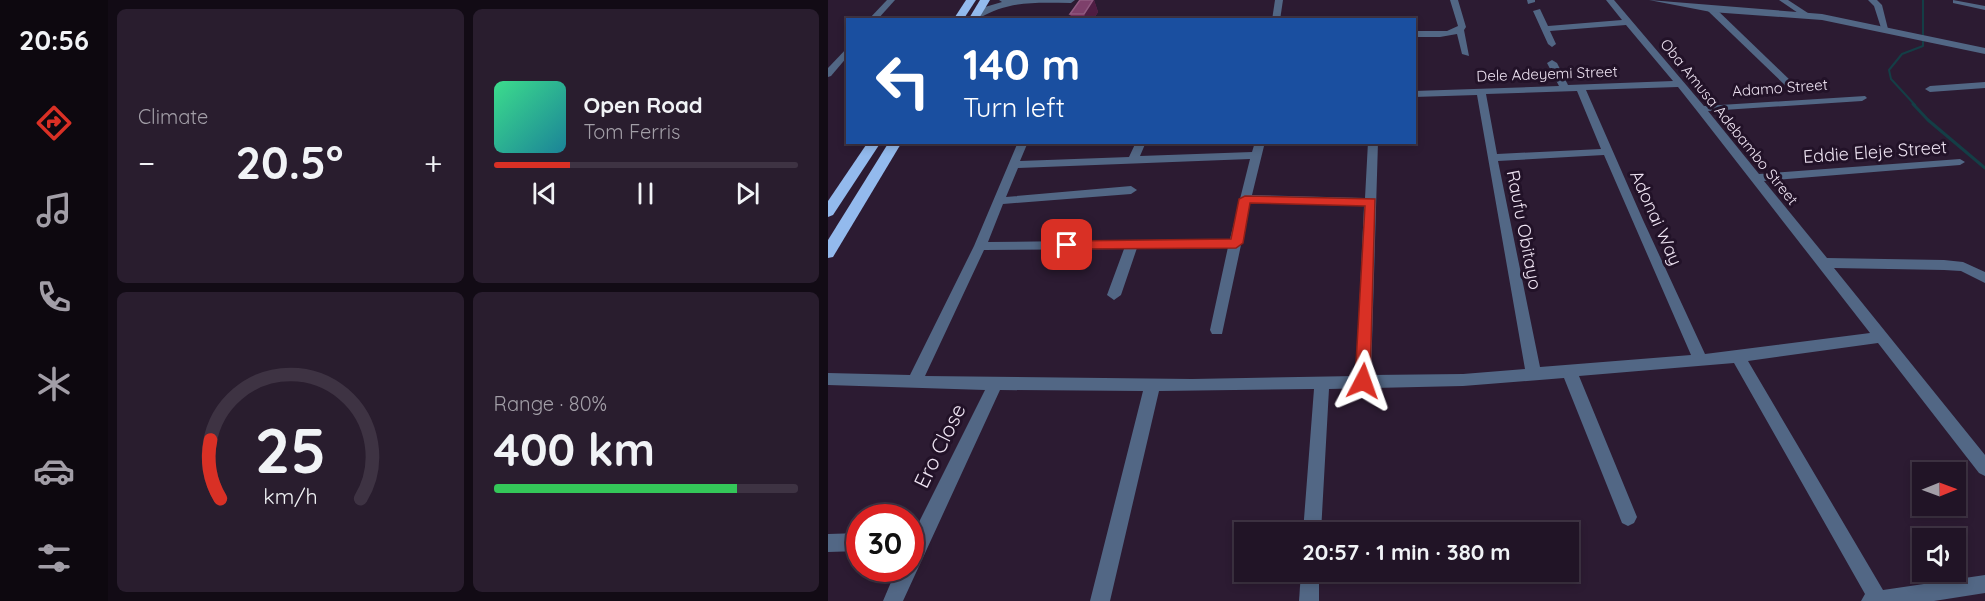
<!DOCTYPE html>
<html lang="en">
<head>
<meta charset="utf-8">
<style>
  :root { --surface:#211426; --page:#291d2e; --text:#f1f3f6; --muted:#a29ea7; --line:#3e3343; --accent:#d93025 }
  body { margin:0; font-family:Quicksand,sans-serif; background:var(--page); color:var(--text); height:100vh; display:flex; flex-direction:column; font-size:22px; white-space:nowrap }
  * { box-sizing:border-box; margin:0 }
  p { font-size:20px; color:var(--muted) }
  .icon { flex:none; width:33px; height:33px; fill:none; stroke:currentColor; stroke-width:2; stroke-linecap:round; stroke-linejoin:round }
  .map { position:relative; flex:1; overflow:hidden }
  .drawer { display:flex; flex-direction:column; gap:9px; padding:9px; background:#120b15; width:720px }
  .drawer>* { flex:none }
  .guide { position:absolute; left:18px; top:18px; width:570px; height:126px; border-radius:0px; box-shadow:0 3px 9px #0003,0 0 0 2px var(--line); background:#1a4fa0; color:#fff; overflow:hidden }
  .needle { width:39px; rotate:89deg }
  .fabs { position:absolute; left:1084px; top:462px; display:grid; gap:12px }
  .fabs a { display:grid; place-items:center; width:54px; height:54px; border-radius:0px; background:var(--surface); box-shadow:0 3px 9px #0003,0 0 0 2px var(--line); font-size:30px }
  .speed { position:absolute; left:18px; top:504px; display:flex; gap:12px; font-size:30px; font-weight:700; text-align:center }
  .speed>* { display:grid; place-content:center; width:78px; height:78px; border-radius:50%; background:var(--surface); box-shadow:0 3px 9px #0003,0 0 0 2px var(--line); line-height:1 }
  .speed .limit { border:9px solid #d22; background:#fff; color:#111 }
  .pin { position:absolute; display:grid; place-items:center; width:51px; height:51px; color:#fff; margin:-26px; border-radius:12px; box-shadow:0 3px 9px #0006 }
  .me { position:absolute; width:66px; margin:-33px; rotate:4deg; stroke-linejoin:round; filter:drop-shadow(0 0 4px #0008) }
  .turn { display:flex; align-items:center; gap:21px; height:126px; padding:0 18px; font-size:27px }
  .turn .icon { width:78px; height:78px; stroke-width:2.5 }
  .turn b { display:block; font-size:42px; line-height:51px }
  .big { font-size:45px; font-weight:700; line-height:1.1 }
  .drawer .widget { flex:1; display:flex; flex-direction:column; justify-content:center; gap:9px; min-width:0; padding:0 21px; border-radius:9px; background:var(--page) }
  .drawer .dial { align-items:center; gap:0 }
  .dial svg { height:156px; overflow:visible; fill:none; stroke:var(--line); stroke-width:7; stroke-linecap:round; text-anchor:middle }
  .dial text { fill:var(--text); stroke:none }
  .song { display:flex; align-items:center; gap:18px }
  .cover { width:72px; height:72px; border-radius:9px; background:linear-gradient(135deg,hsl(150 70% 55%),hsl(190 70% 35%)) }
  .played { height:6px; border-radius:3px; background:linear-gradient(90deg,var(--accent) 25%,var(--line) 25%) }
  .keys { display:flex; justify-content:space-around; direction:ltr }
  .heat { display:flex; justify-content:space-between; align-items:center; font-size:33px; direction:ltr }
  .charge { height:9px; border-radius:4px; background:linear-gradient(90deg,#34c759 80%,var(--line) 0) }
  .drawer .tiles { flex:1; display:grid; gap:9px; grid-template-columns:repeat(2,1fr) }
  .trip { position:absolute; left:406px; top:522px; width:345px; height:60px; border-radius:0px; background:var(--surface); box-shadow:0 3px 9px #0003,0 0 0 2px var(--line); font-weight:700; line-height:60px; text-align:center }
  main { display:flex; flex:1; min-height:0 }
  .tabs { display:flex; flex-direction:column; width:108px; justify-content:space-around; align-items:center; background:#0d080f; color:var(--muted) }
  .tabs .icon { width:42px; height:42px }
  .tabs .active { color:var(--accent) }
  .tabs b { font-size:27px; color:var(--text) }
  .map>svg:first-child { display:block }
  .lines { fill:none; stroke-linecap:round; stroke-linejoin:round }
  .stream-far1 { stroke:#143e46; stroke-width:2 }
  .stream { stroke:#143e46; stroke-width:3 }
  .minor { fill:#526785; fill-rule:evenodd }
  .tertiary { fill:#526785; fill-rule:evenodd }
  .trunk { fill:#93baed; fill-rule:evenodd }
  .wall { fill:#712d5a }
  .shaded-wall { fill:#4f1d43 }
  .building { fill:#7e406b; stroke:#905a80; stroke-width:1.5 }
  .route { fill:#d93025; stroke:#8d1f18; stroke-width:1.5 }
  .labels { text-anchor:middle; stroke-width:6; stroke-linejoin:round; paint-order:stroke }
  .far-street-label { font-size:15px; fill:#efe4f3; stroke:#221228 }
  .street-label { font-size:18px; fill:#efe4f3; stroke:#221228 }
  .near-street-label { font-size:21px; fill:#efe4f3; stroke:#221228 }
</style>
</head>
<body>
<main>
<nav class="tabs">
<b>20:56</b>
<svg class="icon active" aria-label="directions" viewBox="0 0 24 24"><path d="M12 3l9 9-9 9-9-9zM9 14v-3h6M13 9l2 2-2 2"/></svg>
<svg class="icon" aria-label="music" viewBox="0 0 24 24"><path d="M9 18V5l10-2v13"/><circle cx="6" cy="18" r="3"/><circle cx="16" cy="16" r="3"/></svg>
<svg class="icon" aria-label="phone" viewBox="0 0 24 24"><path d="M5 4h4l2 5-3 2q2 4 5 5l2-3 5 2v4C11 20 4 13 5 4z"/></svg>
<svg class="icon" aria-label="climate" viewBox="0 0 24 24"><path d="M12 3v18M4 7l16 10M4 17L20 7"/></svg>
<svg class="icon" aria-label="car" viewBox="0 0 24 24"><path d="M5 17H2v-5l4-1 3-4h7l3 4 3 1v5h-3M9 17h6M6 11h13"/><circle cx="7" cy="17" r="2"/><circle cx="17" cy="17" r="2"/></svg>
<svg class="icon" aria-label="filters" viewBox="0 0 24 24"><path d="M4 7h16M4 17h16"/><circle cx="9" cy="7" r="2"/><circle cx="15" cy="17" r="2"/></svg>
</nav>
<section class="drawer">
<div class="tiles">
<div class="widget"><p>Climate</p>
<div class="heat"><a>−</a><b class="big">20.5°</b><a>+</a></div>
</div>
<div class="widget">
<div class="song"><i class="cover"></i><div><b>Open Road</b><p>Tom Ferris</p></div></div>
<div class="played"></div>
<div class="keys"><svg class="icon" aria-label="previous" viewBox="0 0 24 24"><path d="M18 5L8 12l10 7zM5 5v14"/></svg><svg class="icon" aria-label="pause" viewBox="0 0 24 24"><path d="M8 5v14M16 5v14"/></svg><svg class="icon" aria-label="next" viewBox="0 0 24 24"><path d="M6 5l10 7-10 7zM19 5v14"/></svg></div>
</div>
<div class="widget dial"><svg viewBox="0 0 100 80">
<path d="M14 69A42 42 0 1 1 86 69"/>
<path d="M14 69A42 42 0 0 1 9 39" stroke="#d93025"/>
<text x="50" y="56" font-size="32" font-weight="700">25</text>
<text x="50" y="72" font-size="11">km/h</text>
</svg></div>
<div class="widget"><p>Range · 80%</p><b class="big">400 km</b><div class="charge"></div></div>
</div>
</section>
<div class="map">
<svg width="1157" height="601" viewBox="0 0 1157 601">
  <rect width="100%" height="100%" fill="#2c1b32"/>
  <g class="lines">
    <path class="stream-far1" d="M 1087,105 L 1063,79 L 1061,70 L 1074,54 L 1095,46 L 1095,0"/>
    <path class="stream" d="M 1085,104 L 1100,120 L 1157,168"/>
    <g class="minor">
      <path d="M 59,0 L 67,0 L 49,20 L 40,20 Z"/>
      <path d="M 447,0 L 455,0 L 452,20 L 444,20 Z"/>
      <path d="M 622,0 L 630,0 L 638,27 L 636,30 L 641,56 L 634,54 L 629,34 L 612,37 L 586,37 L 586,31 L 619,31 L 630,26 Z"/>
      <path d="M 699,0 L 707,0 L 707,2 L 700,4 Z"/>
      <path d="M 778,0 L 786,0 L 876,106 L 1037,96 L 1039,98 L 1034,101 L 880,111 L 931,174 L 1132,159 L 1137,162 L 1132,165 L 936,181 L 999,258 L 1116,260 L 1135,262 L 1157,272 L 1157,283 L 1133,271 L 1116,270 L 1006,268 L 1157,455 L 1157,476 L 1151,473 L 1050,343 L 920,361 L 1055,590 L 1157,575 L 1157,593 L 1106,601 L 1033,601 L 1037,594 L 906,363 L 751,376 L 809,517 L 806,523 L 800,526 L 794,523 L 736,378 L 635,386 L 501,389 L 493,532 L 475,532 L 486,389 L 331,391 L 282,601 L 262,601 L 315,391 L 172,390 L 75,601 L 55,601 L 69,568 L 82,568 L 82,540 L 157,390 L 0,385 L 0,373 L 82,375 L 146,246 L 190,142 L 200,142 L 192,161 L 301,157 L 308,142 L 318,142 L 312,156 L 424,152 L 427,142 L 437,142 L 424,195 L 537,198 L 540,142 L 550,142 L 543,375 L 635,374 L 697,369 L 649,95 L 586,97 L 586,91 L 731,86 L 719,63 L 724,60 L 729,63 L 740,85 L 845,81 L 798,25 L 722,31 L 728,44 L 724,47 L 720,44 L 705,11 L 712,9 L 720,26 L 794,20 ZM 850,87 L 869,111 L 1042,333 L 877,354 L 815,220 L 758,90 ZM 749,91 L 773,149 L 669,154 L 658,94 ZM 776,155 L 863,355 L 712,367 L 670,161 ZM 422,159 L 402,239 L 160,242 L 175,204 L 303,194 L 309,190 L 303,186 L 178,197 L 190,168 ZM 422,203 L 536,206 L 528,376 L 364,379 L 97,376 L 156,250 L 296,249 L 279,295 L 286,300 L 293,295 L 309,248 L 400,247 L 382,330 L 384,334 L 394,334 Z"/>
      <path d="M 951,0 L 960,0 L 983,15 L 976,17 Z"/>
      <path d="M 1040,0 L 1049,0 L 1054,5 L 1061,33 L 1054,31 L 1046,6 Z"/>
      <path d="M 1125,0 L 1157,6 L 1157,10 L 1125,3 Z"/>
      <path d="M 880,7 L 886,7 L 966,84 L 966,88 L 960,88 L 880,11 Z"/>
      <path d="M 20,47 L 20,56 L 3,76 L 0,77 L 0,68 Z"/>
      <path d="M 1157,82 L 1157,88 L 1102,92 L 1097,89 L 1102,86 Z"/>
      <path d="M 32,533 L 32,551 L 0,552 L 0,534 Z"/>
      <path d="M 473,572 L 491,572 L 491,601 L 471,601 Z"/>
    </g>
    <g class="tertiary">
      <path d="M 171,0 L 247,0 L 243,3 C 208,3 181,0 150,19 L 142,17 L 157,7 L 174,2 Z"/>
      <path d="M 821,0 L 994,14 L 1157,48 L 1157,54 L 994,20 L 883,12 Z"/>
    </g>
    <g class="trunk">
      <path d="M 138,0 L 148,0 L 135,20 L 125,20 Z"/>
      <path d="M 152,0 L 162,0 L 150,20 L 140,20 Z"/>
      <path d="M 40,142 L 53,142 L 5,215 L 0,217 L 0,201 Z"/>
      <path d="M 61,142 L 74,142 L 5,257 L 0,258 L 0,240 Z"/>
    </g>
  </g>
  <path class="wall" d="M 252,0 L 266,0 L 270,12 L 265,20 L 244,20 L 242,14 Z"/>
  <path class="shaded-wall" d="M 265,0 L 266,0 L 270,12 L 265,20 L 258,20 L 256,14 Z"/>
  <path class="building" d="M 252,0 L 265,0 L 256,14 L 242,14 Z"/>
  <path class="route" d="M 417,196 L 547,199 L 542,381 L 540,386 L 535,388 L 529,386 L 527,381 L 537,206 L 422,203 L 415,243 L 408,248 L 239,249 L 233,245 L 239,241 L 403,239 L 411,199 Z"/>
  <g class="labels">
    <g class="far-street-label">
      <text transform="translate(719 74) rotate(-2)" y="5">Dele Adeyemi Street</text>
      <text transform="translate(952 88) rotate(-4)" y="5">Adamo Street</text>
      <text transform="translate(901 122) rotate(51)" y="5">Oba Amusa Adebambo Street</text>
    </g>
    <g class="street-label">
      <text transform="translate(1047 152) rotate(-4)" y="6">Eddie Eleje Street</text>
      <text transform="translate(828 218) rotate(66)" y="6">Adonai Way</text>
      <text transform="translate(696 230) rotate(79)" y="6">Raufu Obitayo</text>
    </g>
    <g class="near-street-label">
      <text transform="translate(112 446) rotate(-64)" y="7">Ero Close</text>
    </g>
  </g>
</svg>
<div class="fabs">
<a><svg class="needle" viewBox="-14 -14 28 28"><path d="M0-13l5 13h-10z" fill="#e53935"/><path d="M0 13l5-13h-10z" fill="#a29ea7"/></svg></a>
<a><svg class="icon" aria-label="sound" viewBox="0 0 24 24"><path d="M4 9h4l5-4v14l-5-4H4zM17 9q2 3 0 6"/></svg></a>
</div>
<div class="speed"><div class="limit">30</div></div>
<div class="pin" style="left:239px;top:245px;background:#d93025"><svg class="icon" aria-label="arrive" viewBox="0 0 24 24"><path d="M6 21V4h12l-3 4 3 4H6"/></svg></div>
<svg class="me" style="left:535px;top:381px" viewBox="-20 -20 40 40"><path d="M0-17L14 15 0 8-14 15z" fill="#d93025" stroke="#fff" stroke-width="4"/></svg>
<div class="trip">20:57 · 1 min · 380 m</div>
<div class="guide">
<div class="turn"><svg class="icon" aria-label="left" viewBox="0 0 24 24"><path d="M17 20v-9H6M10 6l-5 5 5 5"/></svg><div><b>140 m</b>Turn left</div></div>
</div>
</div>
</main>
</body>
</html>
